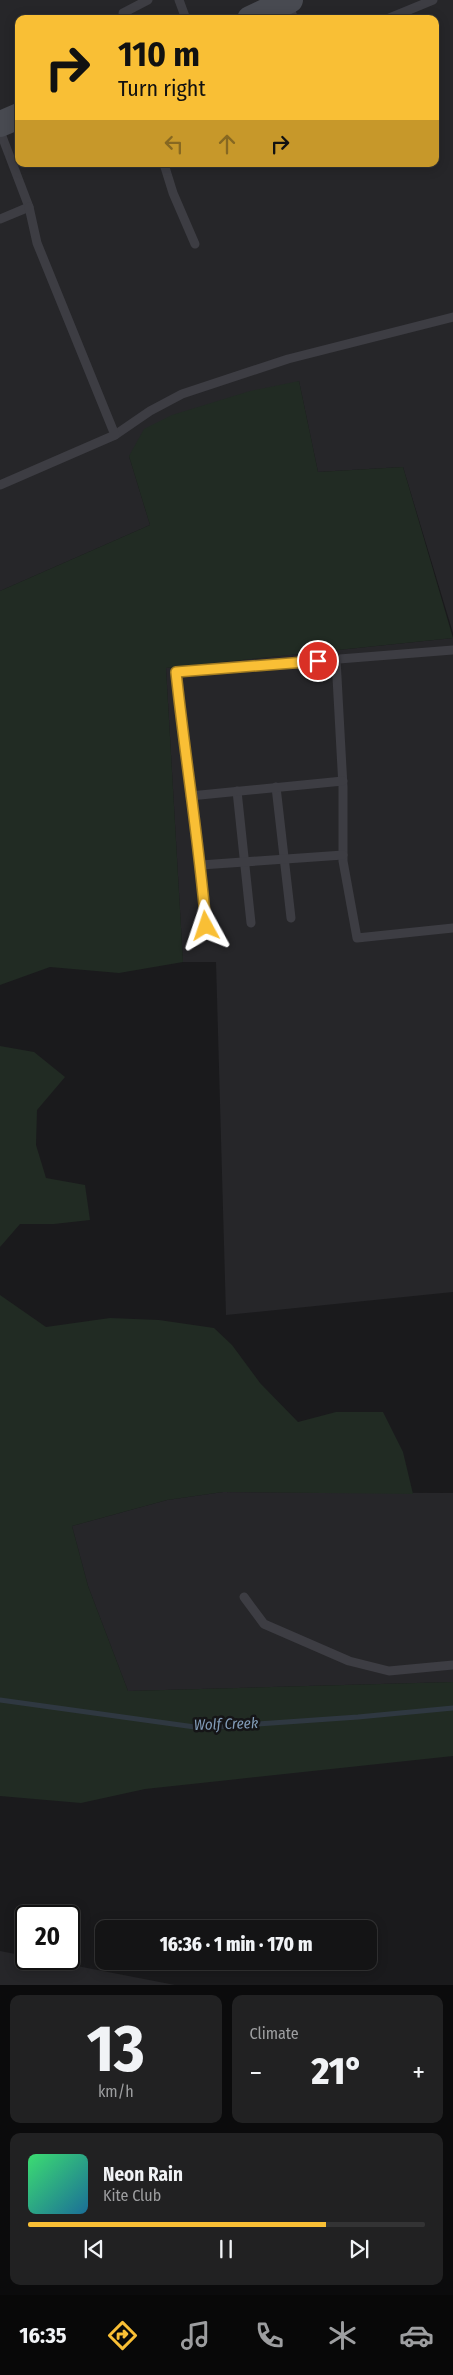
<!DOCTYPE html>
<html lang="en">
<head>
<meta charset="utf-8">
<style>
  :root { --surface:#141415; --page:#212122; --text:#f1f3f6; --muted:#9d9ea0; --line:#333334; --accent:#f9bf35 }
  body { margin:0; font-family:"Fira Sans Condensed",sans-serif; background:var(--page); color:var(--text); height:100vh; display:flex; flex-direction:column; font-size:19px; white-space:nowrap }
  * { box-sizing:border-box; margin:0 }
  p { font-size:16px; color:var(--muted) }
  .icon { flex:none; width:28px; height:28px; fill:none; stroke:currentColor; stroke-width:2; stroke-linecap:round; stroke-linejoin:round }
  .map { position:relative; height:1985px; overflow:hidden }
  .sheet { display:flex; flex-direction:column; gap:10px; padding:10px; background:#0b0b0c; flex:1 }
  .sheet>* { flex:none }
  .top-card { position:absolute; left:15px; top:15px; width:424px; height:152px; border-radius:10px; box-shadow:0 2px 12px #0003,0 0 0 1px var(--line); background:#f9bf35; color:#111; overflow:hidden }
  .speed { position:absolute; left:15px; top:1905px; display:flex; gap:10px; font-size:25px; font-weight:700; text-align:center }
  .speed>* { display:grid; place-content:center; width:65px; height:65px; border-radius:50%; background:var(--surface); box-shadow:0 2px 12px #0003,0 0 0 1px var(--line); line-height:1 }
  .speed .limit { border:2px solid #111; border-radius:8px; background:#fff; color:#111 }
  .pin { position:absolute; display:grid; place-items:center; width:42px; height:42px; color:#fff; margin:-21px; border:2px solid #fff; border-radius:50%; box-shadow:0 1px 5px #0007 }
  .me { position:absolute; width:55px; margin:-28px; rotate:355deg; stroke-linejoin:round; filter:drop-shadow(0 0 4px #0008) }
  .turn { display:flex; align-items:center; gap:18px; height:105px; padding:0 20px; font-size:22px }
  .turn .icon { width:65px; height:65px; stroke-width:2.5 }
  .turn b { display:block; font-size:35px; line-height:42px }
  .lanes { display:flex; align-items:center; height:48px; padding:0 20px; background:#0003; justify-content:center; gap:25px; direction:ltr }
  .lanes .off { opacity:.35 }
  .big { font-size:38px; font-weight:800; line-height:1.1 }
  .sheet .widget { flex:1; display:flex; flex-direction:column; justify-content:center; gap:8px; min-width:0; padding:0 18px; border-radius:10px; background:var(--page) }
  .sheet .dial { align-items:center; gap:0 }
  .dial b { font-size:65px; line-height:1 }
  .song { display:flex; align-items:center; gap:15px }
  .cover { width:60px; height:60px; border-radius:8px; background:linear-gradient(135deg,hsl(140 70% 55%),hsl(200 70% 35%)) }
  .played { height:5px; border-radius:2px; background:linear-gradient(90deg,var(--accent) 75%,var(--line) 75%) }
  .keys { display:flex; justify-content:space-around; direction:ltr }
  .heat { display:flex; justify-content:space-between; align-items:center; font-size:28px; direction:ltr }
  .sheet .tiles { flex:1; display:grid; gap:10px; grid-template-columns:1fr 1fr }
  .widget:last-child { grid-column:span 2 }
  .trip { position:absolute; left:95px; top:1920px; width:282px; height:50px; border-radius:10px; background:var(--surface); box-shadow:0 2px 12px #0003,0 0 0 1px var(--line); font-weight:800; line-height:50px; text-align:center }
  .menu { display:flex; height:80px; justify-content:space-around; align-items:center; background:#080808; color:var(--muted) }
  .menu .icon { width:35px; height:35px }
  .menu .selected { color:var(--accent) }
  .menu b { font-size:22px; color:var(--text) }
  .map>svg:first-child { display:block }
  .built { fill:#262629; fill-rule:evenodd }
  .green { fill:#212b23 }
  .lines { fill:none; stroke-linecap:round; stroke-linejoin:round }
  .stream { stroke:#2f3841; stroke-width:5 }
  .service { stroke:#3d3d43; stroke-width:9 }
  .secondary { stroke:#484a51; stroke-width:26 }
  .route-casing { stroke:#a27c22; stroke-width:12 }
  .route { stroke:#f9bf35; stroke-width:9 }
  .labels { text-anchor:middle; stroke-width:5; stroke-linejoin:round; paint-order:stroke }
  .water-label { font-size:15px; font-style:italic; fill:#829cb8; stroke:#151517 }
</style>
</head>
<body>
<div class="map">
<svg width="453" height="1985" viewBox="0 0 453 1985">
  <rect width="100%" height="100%" fill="#1a1a1c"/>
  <g class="built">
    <path d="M 0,0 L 453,0 L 453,633 L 403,467 L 318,472 L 299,381 L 129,456 L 150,525 L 0,591 ZM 19,19 L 435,19 L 435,164 L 19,164 Z"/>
    <path d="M 453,638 L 453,1292 L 226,1315 L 216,962 L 183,962 L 166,668 Z"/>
    <path d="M 223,1492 L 453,1493 L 453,1682 L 128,1691 L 88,1586 L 72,1526 L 167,1500 Z"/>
    <path d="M 0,1951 L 26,1956 L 26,1959 L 41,1959 L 175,1985 L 0,1985 Z"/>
  </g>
  <g class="green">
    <path d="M 299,381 L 318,472 L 403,467 L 453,638 L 166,668 L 183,962 L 119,973 L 50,967 L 0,985 L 0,591 L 150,525 L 129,456 L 144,429 L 172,415 L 250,391 Z"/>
    <path d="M 0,1046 L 34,1052 L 65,1077 L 37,1110 L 36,1145 L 46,1178 L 85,1185 L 90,1220 L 54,1224 L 20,1224 L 0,1247 Z"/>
    <path d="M 0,1295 L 46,1327 L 110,1318 L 159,1320 L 214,1328 L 232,1345 L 260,1383 L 298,1422 L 336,1412 L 383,1412 L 403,1452 L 413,1494 L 223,1492 L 167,1500 L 72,1526 L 88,1586 L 128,1691 L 453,1682 L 453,1756 L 145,1789 L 81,1803 L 0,1796 Z"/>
  </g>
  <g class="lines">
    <path class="stream" d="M 0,1700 L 202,1728 L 358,1717 L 453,1708"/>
    <g class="service">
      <path d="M 179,0 L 186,19"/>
      <path d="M 288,4 L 294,19"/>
      <path d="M 123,13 L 148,0"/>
      <path d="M 387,19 L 433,0"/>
      <path d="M 0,131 L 29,207 L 0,219"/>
      <path d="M 164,164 L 173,193 L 195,244"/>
      <path d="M 115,435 L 150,411 L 182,394 L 288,359 L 453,317"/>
      <path d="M 0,485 L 115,435 L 37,243 L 29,207"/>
      <path d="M 336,659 L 343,787 L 343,861 L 357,938 L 453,928"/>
      <path d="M 276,787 L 291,918"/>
      <path d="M 237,791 L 251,923"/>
      <path d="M 190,796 L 343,781"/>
      <path d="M 201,865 L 343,855"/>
      <path d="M 206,926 C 199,841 186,757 176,672 L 453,650"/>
      <path d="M 244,1597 L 264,1624 L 349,1661 L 389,1671 L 453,1665"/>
    </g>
    <g class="secondary">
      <path d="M 250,19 L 290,0"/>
      <path d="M 0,124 L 19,116"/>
    </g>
  </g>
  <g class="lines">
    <g class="route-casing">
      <path id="route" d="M 206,926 C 199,841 185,757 176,672 L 318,661"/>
    </g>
    <use href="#route" class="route"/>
  </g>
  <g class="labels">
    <g class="water-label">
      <text transform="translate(226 1724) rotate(-2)" y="5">Wolf Creek</text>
    </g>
  </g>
</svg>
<div class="speed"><div class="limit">20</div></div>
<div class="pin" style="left:318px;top:661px;background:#d93025"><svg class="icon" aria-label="arrive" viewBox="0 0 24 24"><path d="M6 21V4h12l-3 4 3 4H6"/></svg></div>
<svg class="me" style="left:206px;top:926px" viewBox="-20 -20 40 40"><path d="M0-17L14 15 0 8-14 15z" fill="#f9bf35" stroke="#fff" stroke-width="4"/></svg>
<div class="trip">16:36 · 1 min · 170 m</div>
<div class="top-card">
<div class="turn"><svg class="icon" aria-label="right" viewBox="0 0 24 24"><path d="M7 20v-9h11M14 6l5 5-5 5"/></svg><div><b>110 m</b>Turn right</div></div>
<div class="lanes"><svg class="icon off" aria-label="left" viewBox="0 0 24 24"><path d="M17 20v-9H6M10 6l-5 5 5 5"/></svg><svg class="icon off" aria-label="ahead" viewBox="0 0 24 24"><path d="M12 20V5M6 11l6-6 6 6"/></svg><svg class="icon" aria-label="right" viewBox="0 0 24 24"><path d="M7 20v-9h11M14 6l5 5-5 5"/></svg></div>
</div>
</div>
<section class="sheet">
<div class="tiles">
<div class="widget dial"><b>13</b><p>km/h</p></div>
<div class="widget"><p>Climate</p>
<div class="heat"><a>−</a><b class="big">21°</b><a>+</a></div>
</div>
<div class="widget">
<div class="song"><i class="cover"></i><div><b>Neon Rain</b><p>Kite Club</p></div></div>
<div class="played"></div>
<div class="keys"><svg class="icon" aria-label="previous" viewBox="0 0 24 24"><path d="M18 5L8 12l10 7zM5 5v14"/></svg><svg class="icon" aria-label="pause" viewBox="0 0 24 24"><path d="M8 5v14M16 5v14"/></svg><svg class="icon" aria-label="next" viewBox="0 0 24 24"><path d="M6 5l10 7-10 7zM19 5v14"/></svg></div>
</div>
</div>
</section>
<nav class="menu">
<b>16:35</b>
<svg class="icon selected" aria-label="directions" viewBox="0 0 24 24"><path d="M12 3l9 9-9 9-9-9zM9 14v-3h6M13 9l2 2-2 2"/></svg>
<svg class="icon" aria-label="music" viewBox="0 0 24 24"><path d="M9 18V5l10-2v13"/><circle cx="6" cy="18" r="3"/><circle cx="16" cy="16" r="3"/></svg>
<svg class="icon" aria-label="phone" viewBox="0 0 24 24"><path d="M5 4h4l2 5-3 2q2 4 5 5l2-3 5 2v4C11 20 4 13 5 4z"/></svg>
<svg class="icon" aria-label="climate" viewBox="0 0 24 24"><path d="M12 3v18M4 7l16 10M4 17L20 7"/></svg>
<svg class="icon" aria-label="car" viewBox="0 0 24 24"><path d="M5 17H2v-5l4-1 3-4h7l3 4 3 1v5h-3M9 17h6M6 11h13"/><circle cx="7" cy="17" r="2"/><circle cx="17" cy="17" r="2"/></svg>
</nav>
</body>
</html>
